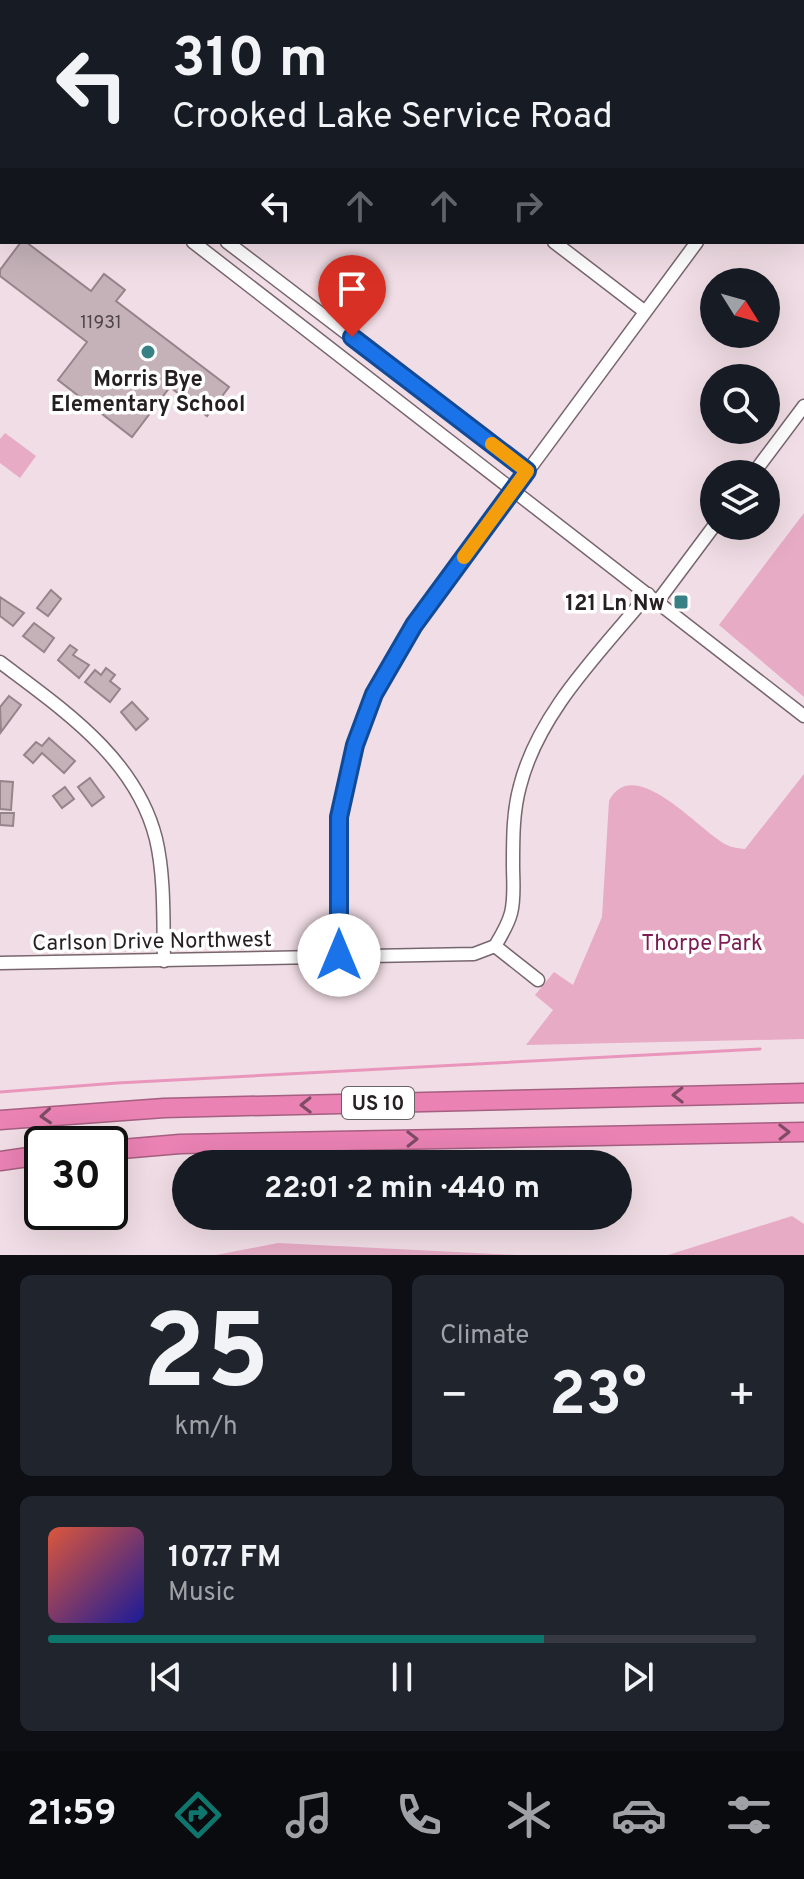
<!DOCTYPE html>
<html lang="en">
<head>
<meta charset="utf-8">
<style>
  :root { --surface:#171b24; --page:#20242c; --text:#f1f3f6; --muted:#9ea1a6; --line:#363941; --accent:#0f766e }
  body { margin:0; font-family:Overpass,sans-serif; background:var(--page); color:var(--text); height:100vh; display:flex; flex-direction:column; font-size:30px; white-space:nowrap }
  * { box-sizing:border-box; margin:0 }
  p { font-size:26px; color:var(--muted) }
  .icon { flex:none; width:44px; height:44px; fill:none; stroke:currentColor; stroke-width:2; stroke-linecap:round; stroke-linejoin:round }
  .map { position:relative; height:1255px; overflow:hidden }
  .sheet { display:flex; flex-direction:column; gap:20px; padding:20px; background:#0d0f14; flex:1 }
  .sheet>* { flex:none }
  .top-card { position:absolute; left:0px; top:0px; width:804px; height:244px; box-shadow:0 8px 32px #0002; background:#171b24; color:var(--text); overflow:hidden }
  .needle { width:52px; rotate:127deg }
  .buttons { position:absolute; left:700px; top:268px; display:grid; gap:16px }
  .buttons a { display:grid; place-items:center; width:80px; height:80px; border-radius:50%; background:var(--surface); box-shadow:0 8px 32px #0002; font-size:40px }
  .speed { position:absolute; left:24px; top:1126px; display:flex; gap:16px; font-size:40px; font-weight:700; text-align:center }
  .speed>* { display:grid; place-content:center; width:104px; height:104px; border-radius:50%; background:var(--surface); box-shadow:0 8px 32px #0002; line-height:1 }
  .speed .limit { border:4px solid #111; border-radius:12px; background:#fff; color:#111 }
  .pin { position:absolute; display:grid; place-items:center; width:68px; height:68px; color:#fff; margin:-82px -34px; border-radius:50% 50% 50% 0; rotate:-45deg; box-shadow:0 0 8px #0007 }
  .pin .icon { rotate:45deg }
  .me { position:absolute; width:88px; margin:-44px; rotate:0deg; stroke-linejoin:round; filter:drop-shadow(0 0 6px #0008) }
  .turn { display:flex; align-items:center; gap:28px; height:168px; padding:0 40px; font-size:36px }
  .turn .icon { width:104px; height:104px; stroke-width:2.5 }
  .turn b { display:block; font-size:56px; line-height:68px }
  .lanes { display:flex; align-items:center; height:76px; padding:0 40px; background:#0003; justify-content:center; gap:40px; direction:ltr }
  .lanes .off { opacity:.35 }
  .big { font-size:60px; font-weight:700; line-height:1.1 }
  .sheet .card { flex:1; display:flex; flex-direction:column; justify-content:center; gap:12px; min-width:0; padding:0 28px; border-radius:12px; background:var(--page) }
  .sheet .dial { align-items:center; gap:0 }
  .dial b { font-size:104px; line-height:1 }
  .song { display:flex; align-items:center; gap:24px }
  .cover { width:96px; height:96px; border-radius:12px; background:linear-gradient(135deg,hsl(10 70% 55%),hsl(240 70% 35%)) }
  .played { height:8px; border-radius:4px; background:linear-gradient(90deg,var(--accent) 70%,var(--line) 70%) }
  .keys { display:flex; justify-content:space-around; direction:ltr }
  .heat { display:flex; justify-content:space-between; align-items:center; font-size:44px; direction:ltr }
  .sheet .tiles { flex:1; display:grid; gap:20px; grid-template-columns:1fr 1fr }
  .card:last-child { grid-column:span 2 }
  .trip { position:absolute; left:172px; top:1150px; width:460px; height:80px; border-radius:40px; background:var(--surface); box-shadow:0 8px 32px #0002; font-weight:700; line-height:80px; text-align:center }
  .menu { display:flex; height:128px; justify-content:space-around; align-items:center; background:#090b0e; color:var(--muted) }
  .menu .icon { width:56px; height:56px }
  .menu .active { color:var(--accent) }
  .menu b { font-size:36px; color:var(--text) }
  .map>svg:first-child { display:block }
  .green { fill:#e7abc5 }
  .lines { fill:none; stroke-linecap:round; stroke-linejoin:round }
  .stream { stroke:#e996bc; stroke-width:3 }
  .building { fill:#c5b2b9; stroke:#96848b; stroke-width:2 }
  .minor-casing { stroke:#78666e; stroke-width:15 }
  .highway-casing { stroke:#a55f81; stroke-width:21 }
  .minor { stroke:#fff; stroke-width:12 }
  .highway { stroke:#ea82b4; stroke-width:18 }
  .oneway { stroke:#7e4c64 }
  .route-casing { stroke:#114b97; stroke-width:20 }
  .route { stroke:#1a73e8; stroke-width:14 }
  .slow { stroke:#f59e0b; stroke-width:14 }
  .poi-dot { fill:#378084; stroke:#fff; stroke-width:3 }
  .labels { text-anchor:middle; stroke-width:7; stroke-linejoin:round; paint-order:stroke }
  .number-label { font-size:18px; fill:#4e4448 }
  .shield { fill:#fff; stroke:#676264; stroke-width:2 }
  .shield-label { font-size:20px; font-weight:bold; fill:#261f22 }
  .poi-label { font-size:22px; font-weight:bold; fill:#261f22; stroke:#fff }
  .street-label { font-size:22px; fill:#261f22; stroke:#fff }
  .park-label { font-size:22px; fill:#7d1c52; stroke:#fff }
</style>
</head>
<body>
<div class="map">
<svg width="804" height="1255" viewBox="0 0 804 1255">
  <rect width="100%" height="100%" fill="#f1dde5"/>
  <g class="green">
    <path d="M 5,433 L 36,456 L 20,478 L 0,463 L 0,439 Z"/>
    <path d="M 804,513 L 804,697 L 719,625 Z"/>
    <path d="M 804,774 L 804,1039 L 526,1045 L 553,1010 L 535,995 L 554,972 L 573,985 L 602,917 L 609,801 C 634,752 700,832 727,845 C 732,848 739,848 745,849 Z"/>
    <path d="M 792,1216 L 804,1224 L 804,1255 L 668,1255 Z"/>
    <path d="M 278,1243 L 517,1255 L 216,1255 Z"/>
  </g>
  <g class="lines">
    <path class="stream" d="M 0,1092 L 117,1083 L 760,1049"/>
  </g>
  <g class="building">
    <path d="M 21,242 L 26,242 L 91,291 L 104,274 L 125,290 L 116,301 L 229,387 L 207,416 L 170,387 L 132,437 L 58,380 L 87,342 L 0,276 L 0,270 Z"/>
    <path d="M 51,590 L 61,599 L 48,616 L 37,608 Z"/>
    <path d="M 0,597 L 24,613 L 13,626 L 0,616 Z"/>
    <path d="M 34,623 L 54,638 L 44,652 L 23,636 Z"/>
    <path d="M 70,645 L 77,650 L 73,655 L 89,665 L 79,678 L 58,660 Z"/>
    <path d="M 106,668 L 115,675 L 110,681 L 120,689 L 110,702 L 85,682 L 95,670 L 101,675 Z"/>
    <path d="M 9,696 L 21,705 L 1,732 L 0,707 Z"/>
    <path d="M 132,702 L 148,719 L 136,730 L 121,712 Z"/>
    <path d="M 49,738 L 75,761 L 64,773 L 42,753 L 33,763 L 24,755 L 36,742 L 42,746 Z"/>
    <path d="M 90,778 L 104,797 L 92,806 L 78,787 Z"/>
    <path d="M 0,781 L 13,782 L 11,810 L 0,809 Z"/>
    <path d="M 65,787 L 74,799 L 62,808 L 53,796 Z"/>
    <path d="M 0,813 L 14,813 L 13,826 L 0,825 Z"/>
  </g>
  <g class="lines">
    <g class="minor-casing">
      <g id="minor">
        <path d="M 240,0 L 243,2"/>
        <path d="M 130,2 L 132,0"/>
        <path d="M 390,2 L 391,0"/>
        <path d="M 632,2 L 633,0"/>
        <path d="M 0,94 L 2,95"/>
        <path d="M 802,103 L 804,100"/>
        <path d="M 193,242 L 804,716"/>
        <path d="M 227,242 L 527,471"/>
        <path d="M 554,242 L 644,311"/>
        <path d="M 753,474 L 804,406"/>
        <path d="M 658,601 L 714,526"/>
        <path d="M 0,662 C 62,709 136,758 156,839 C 165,877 163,922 164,961"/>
        <path d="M 495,946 C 501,936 508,925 511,913 C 515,898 513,881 513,865 C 513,838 513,811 520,786 C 539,711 601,652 648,594"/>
        <path d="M 495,946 L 538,980"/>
        <path d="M 339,955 L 339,817 L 355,745 L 374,694 L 414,625 L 697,242"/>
        <path d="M 0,963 L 474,954 L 495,946"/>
      </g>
    </g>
    <g class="highway-casing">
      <g id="highway">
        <path d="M 0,1120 L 164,1108 L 804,1093"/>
        <path d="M 110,1150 L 180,1144 L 804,1132"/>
        <path d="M 0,1161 L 42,1155"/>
      </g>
    </g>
    <use href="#minor" class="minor"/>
    <use href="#highway" class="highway"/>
  </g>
  <defs><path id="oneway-chevron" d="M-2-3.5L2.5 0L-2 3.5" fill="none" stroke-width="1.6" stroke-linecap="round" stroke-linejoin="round" transform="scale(2)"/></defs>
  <g class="oneway">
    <use href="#oneway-chevron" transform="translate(678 1095) rotate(179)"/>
    <use href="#oneway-chevron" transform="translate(306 1105) rotate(179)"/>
    <use href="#oneway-chevron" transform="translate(46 1116) rotate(176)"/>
    <use href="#oneway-chevron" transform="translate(784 1132) rotate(-1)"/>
    <use href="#oneway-chevron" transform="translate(412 1139) rotate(-1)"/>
  </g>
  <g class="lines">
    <g class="route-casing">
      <path id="route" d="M 339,955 L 339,817 L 355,745 L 374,694 L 414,625 L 527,471 L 352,337"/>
    </g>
    <use href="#route" class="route"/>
    <path class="slow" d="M 464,557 L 527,471 L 492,444"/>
  </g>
  <g class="poi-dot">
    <circle cx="148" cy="352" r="8"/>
    <rect x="673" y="594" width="16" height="16" rx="4"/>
  </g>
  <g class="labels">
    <g class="number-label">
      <text x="101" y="328">11931</text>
    </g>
    <rect class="shield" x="342" y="1087" width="72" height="32" rx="6"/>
    <g class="shield-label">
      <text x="378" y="1110">US 10</text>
    </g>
    <g class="poi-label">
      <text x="148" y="386">Morris Bye<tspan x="148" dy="25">Elementary School</tspan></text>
      <text x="665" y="610" text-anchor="end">121 Ln Nw</text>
    </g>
    <g class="street-label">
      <text transform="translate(152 940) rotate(-1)" y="8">Carlson Drive Northwest</text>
    </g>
    <g class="park-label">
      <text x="702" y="950">Thorpe Park</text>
    </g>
  </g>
</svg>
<div class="buttons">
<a><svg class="needle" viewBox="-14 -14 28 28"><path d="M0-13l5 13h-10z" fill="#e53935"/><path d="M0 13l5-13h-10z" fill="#9ea1a6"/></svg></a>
<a><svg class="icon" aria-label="search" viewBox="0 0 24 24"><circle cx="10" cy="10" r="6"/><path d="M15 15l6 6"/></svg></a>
<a><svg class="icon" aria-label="layers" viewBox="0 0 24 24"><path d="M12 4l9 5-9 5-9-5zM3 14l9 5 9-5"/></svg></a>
</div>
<div class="speed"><div class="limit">30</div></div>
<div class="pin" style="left:352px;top:337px;background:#d93025"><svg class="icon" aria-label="arrive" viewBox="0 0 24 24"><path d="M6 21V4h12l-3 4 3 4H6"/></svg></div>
<svg class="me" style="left:339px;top:955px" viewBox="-20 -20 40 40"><circle r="19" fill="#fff"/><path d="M0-13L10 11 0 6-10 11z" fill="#1a73e8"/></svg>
<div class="trip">22:01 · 2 min · 440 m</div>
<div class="top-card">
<div class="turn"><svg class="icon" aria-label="left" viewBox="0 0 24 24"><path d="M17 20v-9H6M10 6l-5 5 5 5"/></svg><div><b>310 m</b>Crooked Lake Service Road</div></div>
<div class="lanes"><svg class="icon" aria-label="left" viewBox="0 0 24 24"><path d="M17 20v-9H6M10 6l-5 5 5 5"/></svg><svg class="icon off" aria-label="ahead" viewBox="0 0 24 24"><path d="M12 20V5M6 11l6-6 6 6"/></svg><svg class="icon off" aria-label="ahead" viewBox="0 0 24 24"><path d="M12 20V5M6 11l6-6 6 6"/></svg><svg class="icon off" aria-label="right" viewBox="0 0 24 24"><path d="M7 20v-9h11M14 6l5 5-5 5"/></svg></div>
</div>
</div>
<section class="sheet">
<div class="tiles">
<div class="card dial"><b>25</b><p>km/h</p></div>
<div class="card"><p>Climate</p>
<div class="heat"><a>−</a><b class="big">23°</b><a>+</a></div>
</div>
<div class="card">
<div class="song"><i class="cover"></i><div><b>107.7 FM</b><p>Music</p></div></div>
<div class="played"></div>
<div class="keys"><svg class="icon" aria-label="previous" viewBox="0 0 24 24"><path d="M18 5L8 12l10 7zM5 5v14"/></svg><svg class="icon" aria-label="pause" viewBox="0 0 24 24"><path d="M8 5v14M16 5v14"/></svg><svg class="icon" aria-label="next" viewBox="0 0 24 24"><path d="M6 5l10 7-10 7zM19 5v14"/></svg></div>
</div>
</div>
</section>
<nav class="menu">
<b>21:59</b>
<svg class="icon active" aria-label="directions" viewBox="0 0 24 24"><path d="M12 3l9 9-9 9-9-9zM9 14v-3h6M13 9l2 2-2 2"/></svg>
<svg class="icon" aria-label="music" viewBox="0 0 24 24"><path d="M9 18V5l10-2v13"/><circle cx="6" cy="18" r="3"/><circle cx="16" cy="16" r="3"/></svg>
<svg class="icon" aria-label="phone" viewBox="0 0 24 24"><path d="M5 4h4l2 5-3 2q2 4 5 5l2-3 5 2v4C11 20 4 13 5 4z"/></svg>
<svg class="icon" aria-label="climate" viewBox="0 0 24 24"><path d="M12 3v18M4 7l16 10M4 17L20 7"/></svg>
<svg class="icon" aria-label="car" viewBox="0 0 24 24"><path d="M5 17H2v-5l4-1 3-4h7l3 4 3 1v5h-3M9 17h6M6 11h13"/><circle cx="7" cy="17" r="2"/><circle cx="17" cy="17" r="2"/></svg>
<svg class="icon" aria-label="filters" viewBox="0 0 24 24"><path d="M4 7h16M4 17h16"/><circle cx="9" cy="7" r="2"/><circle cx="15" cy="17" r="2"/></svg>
</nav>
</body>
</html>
